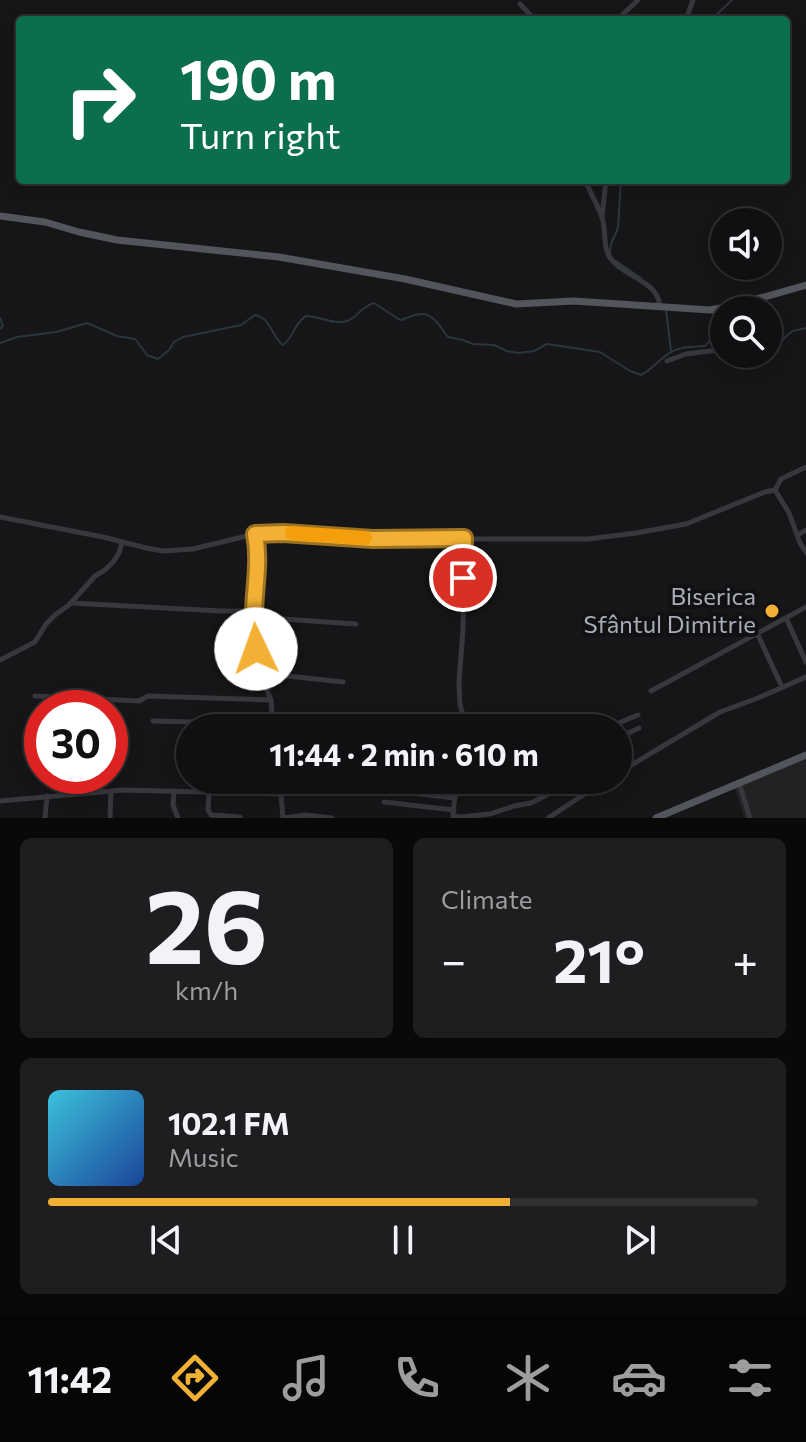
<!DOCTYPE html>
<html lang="en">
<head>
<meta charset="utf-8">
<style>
  :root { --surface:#101012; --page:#1e1e20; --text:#f1f3f6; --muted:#9c9d9f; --line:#303032; --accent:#f2b134 }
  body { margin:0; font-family:Commissioner,sans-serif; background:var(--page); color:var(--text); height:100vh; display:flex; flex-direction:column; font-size:30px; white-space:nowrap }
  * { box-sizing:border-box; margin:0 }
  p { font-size:26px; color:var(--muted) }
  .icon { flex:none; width:44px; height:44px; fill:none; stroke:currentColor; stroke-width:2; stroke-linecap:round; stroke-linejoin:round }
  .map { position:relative; height:818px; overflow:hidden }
  .details { display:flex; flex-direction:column; gap:20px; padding:20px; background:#09090a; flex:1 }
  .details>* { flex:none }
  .guide { position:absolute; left:16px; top:16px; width:774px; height:168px; border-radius:8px; box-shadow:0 4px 20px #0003,0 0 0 2px var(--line); background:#0b6e4f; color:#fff; overflow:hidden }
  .buttons { position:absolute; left:710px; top:208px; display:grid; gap:16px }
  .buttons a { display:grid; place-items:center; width:72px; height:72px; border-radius:50%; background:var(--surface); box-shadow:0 4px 20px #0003,0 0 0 2px var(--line); font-size:40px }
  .speed { position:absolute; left:24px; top:690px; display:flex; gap:16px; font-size:40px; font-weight:700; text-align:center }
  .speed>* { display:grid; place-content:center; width:104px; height:104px; border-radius:50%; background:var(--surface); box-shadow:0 4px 20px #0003,0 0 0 2px var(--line); line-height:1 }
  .speed .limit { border:12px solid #d22; background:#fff; color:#111 }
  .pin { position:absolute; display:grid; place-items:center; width:68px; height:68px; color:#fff; margin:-34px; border:4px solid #fff; border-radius:50%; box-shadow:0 2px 8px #0007 }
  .me { position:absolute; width:88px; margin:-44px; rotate:357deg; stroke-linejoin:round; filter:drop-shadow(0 0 6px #0008) }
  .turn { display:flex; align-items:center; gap:28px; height:168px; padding:0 32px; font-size:36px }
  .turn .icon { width:104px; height:104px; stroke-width:2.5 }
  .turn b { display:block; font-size:56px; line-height:68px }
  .big { font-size:60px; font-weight:700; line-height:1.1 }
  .details .card { flex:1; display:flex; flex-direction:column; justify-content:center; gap:12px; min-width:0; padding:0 28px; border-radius:12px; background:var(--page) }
  .details .dial { align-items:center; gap:0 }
  .dial b { font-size:104px; line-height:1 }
  .song { display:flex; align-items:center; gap:24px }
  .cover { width:96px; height:96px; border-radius:12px; background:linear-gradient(135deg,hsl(190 70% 55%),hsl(220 70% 35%)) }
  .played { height:8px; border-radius:4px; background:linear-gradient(90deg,var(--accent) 65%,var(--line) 65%) }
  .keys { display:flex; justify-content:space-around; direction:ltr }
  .heat { display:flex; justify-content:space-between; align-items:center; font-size:44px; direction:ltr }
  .details .tiles { flex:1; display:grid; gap:20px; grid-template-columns:1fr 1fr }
  .card:last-child { grid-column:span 2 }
  .trip { position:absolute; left:176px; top:714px; width:456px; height:80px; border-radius:40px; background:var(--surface); box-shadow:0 4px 20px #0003,0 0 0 2px var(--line); font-weight:700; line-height:80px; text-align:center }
  .dock { display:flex; height:128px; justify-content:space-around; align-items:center; background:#060607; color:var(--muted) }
  .dock .icon { width:56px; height:56px }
  .dock .active { color:var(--accent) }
  .dock b { font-size:36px; color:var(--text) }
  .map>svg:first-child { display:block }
  .built { fill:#222225 }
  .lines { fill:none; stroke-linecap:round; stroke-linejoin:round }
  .stream { stroke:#2c353c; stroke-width:2 }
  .minor { stroke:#37383d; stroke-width:5 }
  .major { stroke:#53555c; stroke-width:7 }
  .route-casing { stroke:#9d7322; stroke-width:20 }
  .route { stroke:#f2b134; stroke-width:14 }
  .slow { stroke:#f59e0b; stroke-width:14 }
  .poi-dot { fill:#f2b134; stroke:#111113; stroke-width:3 }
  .labels { text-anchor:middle; stroke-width:8; stroke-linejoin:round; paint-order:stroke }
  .poi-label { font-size:24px; fill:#a8adb8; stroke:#111113; text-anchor:end }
</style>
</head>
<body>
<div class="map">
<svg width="806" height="818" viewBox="0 0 806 818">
  <rect width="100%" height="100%" fill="#161618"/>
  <path class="built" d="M 806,758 L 806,818 L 744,818 L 735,789 Z"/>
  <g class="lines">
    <g class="stream">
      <path d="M 711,20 L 732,0"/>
      <path d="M 610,253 L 611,244 L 618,228 L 621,180"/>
      <path d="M 616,261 L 641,278"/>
      <path d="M 666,310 L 671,351"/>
      <path d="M 0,318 L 3,326 L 0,329"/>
      <path d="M 0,343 L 17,337 L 56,332 L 87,323 L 117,336 L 135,339 L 147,355 L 158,359 L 169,350 L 174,342 L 183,337 L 241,325 L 255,315 C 272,318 271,337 283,345 C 294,337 295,322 306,316 C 319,316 334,325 347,321 C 357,318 362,306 374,303 L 400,320 C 406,319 415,314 421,314 C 434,313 441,329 448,337 L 463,340 L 473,344 L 494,345 L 507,351 L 519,353 L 534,351 L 547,344 L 600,352 L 630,371 L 641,375 C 653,369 661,357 673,351 C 682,346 695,347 705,346 L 716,334"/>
      <path d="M 756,354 C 777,359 778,339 793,331 C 795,330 804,329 806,328"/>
    </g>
    <g class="minor">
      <path d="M 520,4 L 535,20"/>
      <path d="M 617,20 L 638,0"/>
      <path d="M 686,20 L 693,0"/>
      <path d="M 585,180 C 590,193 600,208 603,221 C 606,234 603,249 611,259 C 624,277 659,281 660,307"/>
      <path d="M 602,217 L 606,180"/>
      <path d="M 667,361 L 686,354 L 718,350 C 722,338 717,322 714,309"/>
      <path d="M 775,490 L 789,513 L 800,543 L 806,552"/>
      <path d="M 775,490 L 781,479 L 806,467"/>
      <path d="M 0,517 L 103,537 L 146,548 L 163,551 L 193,549 L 255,534 L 283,533 L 373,539 L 588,539 L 636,533 L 686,524 L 765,492 L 775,490"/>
      <path d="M 255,534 L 258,567 L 254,611 L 257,638 L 257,666 L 271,700 L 273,728"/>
      <path d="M 798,535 L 806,530"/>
      <path d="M 71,603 L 221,611 L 254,611"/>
      <path d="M 254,617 L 356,624"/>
      <path d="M 786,618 L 806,662"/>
      <path d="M 757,633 L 782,687"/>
      <path d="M 0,660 L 35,642 L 46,624 L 55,615 L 69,605 L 95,576 L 105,570 L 113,562 L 119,553 L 122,542"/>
      <path d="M 260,673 L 343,682"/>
      <path d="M 651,691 L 806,607"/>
      <path d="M 35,696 L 139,701 L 148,696 L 271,700"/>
      <path d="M 153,721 L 272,724"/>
      <path d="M 462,728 L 464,718 L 460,705 L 459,682 L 463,629 L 464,538"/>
      <path d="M 607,728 L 638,715"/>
      <path d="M 618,738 L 639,728"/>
      <path d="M 618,773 L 720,712 L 758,698 L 806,677"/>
      <path d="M 277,780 L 281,794 L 283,818"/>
      <path d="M 297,780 L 455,798"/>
      <path d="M 739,783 L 750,818"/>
      <path d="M 456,789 L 509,780"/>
      <path d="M 174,791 L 173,805 L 178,818"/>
      <path d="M 209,793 L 208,810 L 211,815 L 240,817"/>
      <path d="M 0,801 L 123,790 L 281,794"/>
      <path d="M 384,802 L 454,810"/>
      <path d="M 453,813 L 457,780"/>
      <path d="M 453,816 L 461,817 L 490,814 L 514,806 L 531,803 L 576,780"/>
      <path d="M 45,818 L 47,796"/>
      <path d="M 110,818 L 111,791"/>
      <path d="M 284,818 L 305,815 L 332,818"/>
      <path d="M 548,818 L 606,780"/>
    </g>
    <g class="major">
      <path d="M 0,216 L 45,222 L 79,232 L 117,240 L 279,257 L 405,279 L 516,304 L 574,301 L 710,310 L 736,305 L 806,285"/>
      <path d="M 656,818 L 806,755"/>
    </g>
  </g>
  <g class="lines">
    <g class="route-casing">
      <path id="route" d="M 256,649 C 258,636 253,624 254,611 C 255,585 260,560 255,534 L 283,533 L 373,539 L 464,538 L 463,578"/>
    </g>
    <use href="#route" class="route"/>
    <path class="slow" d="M 292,533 L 365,538"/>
  </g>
  <circle class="poi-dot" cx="772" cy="611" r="8"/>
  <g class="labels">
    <g class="poi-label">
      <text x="756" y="605">Biserica<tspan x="756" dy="28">Sfântul Dimitrie</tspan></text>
    </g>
  </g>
</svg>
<div class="buttons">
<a><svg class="icon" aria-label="sound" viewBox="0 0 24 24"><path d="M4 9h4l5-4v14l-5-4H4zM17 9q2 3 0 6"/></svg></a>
<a><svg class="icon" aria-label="search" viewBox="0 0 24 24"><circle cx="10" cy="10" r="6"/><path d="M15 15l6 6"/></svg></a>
</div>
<div class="speed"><div class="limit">30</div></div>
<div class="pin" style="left:463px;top:578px;background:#d93025"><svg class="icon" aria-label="arrive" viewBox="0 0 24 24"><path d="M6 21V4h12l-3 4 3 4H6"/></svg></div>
<svg class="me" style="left:256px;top:649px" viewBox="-20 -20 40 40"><circle r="19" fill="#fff"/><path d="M0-13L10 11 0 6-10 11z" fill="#f2b134"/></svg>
<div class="trip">11:44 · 2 min · 610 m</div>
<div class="guide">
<div class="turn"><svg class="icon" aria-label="right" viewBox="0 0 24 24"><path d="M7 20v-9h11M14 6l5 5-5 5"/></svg><div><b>190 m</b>Turn right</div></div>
</div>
</div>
<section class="details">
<div class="tiles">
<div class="card dial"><b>26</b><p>km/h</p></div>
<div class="card"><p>Climate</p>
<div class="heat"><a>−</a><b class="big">21°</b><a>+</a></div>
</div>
<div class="card">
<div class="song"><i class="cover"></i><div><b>102.1 FM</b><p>Music</p></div></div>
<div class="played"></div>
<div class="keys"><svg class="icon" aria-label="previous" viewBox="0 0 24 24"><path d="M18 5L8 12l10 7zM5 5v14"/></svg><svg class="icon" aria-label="pause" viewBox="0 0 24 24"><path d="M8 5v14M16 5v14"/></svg><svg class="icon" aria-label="next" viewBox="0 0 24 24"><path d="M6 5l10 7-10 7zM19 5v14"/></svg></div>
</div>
</div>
</section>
<nav class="dock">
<b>11:42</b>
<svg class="icon active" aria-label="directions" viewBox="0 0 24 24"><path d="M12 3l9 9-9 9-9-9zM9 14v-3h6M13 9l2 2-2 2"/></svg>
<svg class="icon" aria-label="music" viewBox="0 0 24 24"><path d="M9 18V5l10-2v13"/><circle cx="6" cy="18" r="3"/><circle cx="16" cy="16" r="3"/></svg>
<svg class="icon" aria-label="phone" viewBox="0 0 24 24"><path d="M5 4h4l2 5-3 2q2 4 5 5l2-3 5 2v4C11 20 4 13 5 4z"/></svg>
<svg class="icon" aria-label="climate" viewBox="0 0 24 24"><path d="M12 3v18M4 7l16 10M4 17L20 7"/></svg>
<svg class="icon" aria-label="car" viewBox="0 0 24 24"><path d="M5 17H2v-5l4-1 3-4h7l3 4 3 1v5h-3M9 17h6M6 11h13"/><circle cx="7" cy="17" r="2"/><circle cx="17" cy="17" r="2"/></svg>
<svg class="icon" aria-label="filters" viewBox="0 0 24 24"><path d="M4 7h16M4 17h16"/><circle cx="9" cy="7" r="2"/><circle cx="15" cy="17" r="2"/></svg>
</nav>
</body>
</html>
